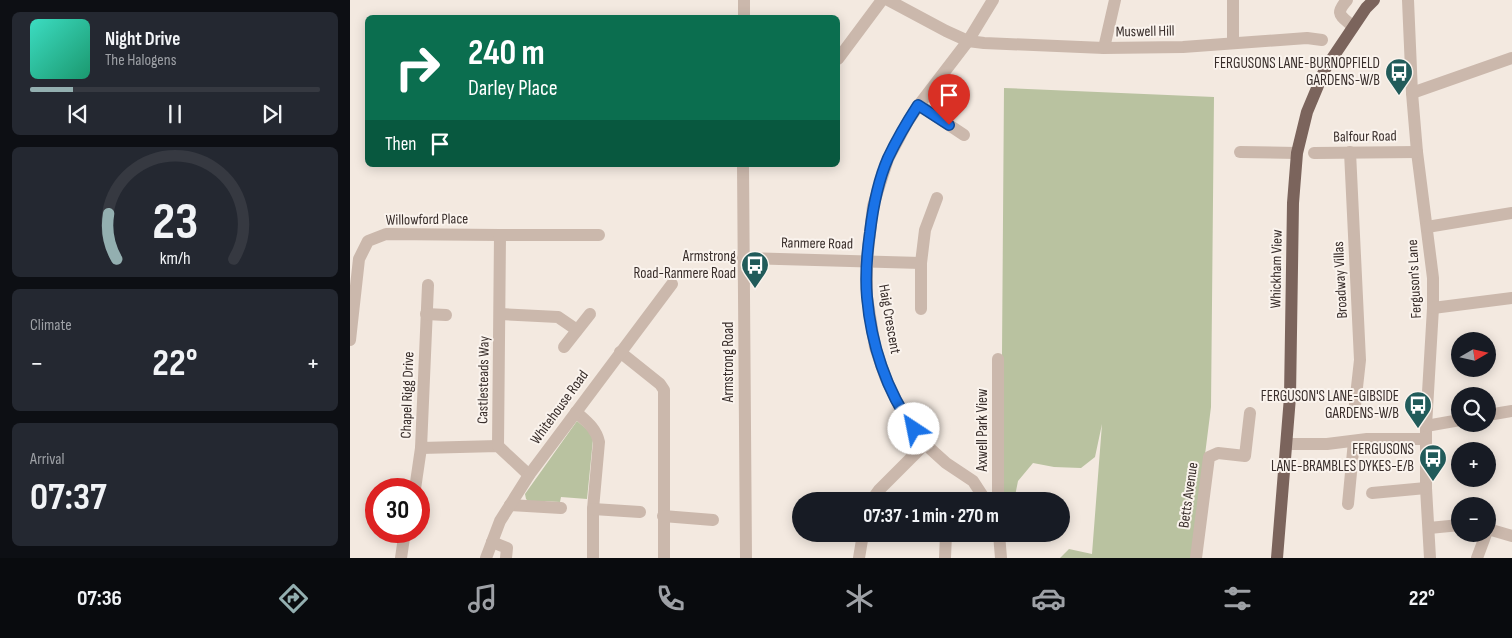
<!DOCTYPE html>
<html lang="en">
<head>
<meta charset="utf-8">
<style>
  :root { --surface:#171b24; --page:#242831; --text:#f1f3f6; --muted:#9ea1a6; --line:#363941; --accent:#93afb0 }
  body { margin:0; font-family:"Sofia Sans Condensed",sans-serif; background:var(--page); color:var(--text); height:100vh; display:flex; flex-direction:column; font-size:19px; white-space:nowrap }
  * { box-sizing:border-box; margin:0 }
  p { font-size:16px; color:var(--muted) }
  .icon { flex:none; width:28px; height:28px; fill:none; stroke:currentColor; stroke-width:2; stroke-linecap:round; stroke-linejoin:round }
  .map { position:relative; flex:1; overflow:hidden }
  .panel { display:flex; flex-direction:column; gap:12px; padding:12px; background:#0d0f14; width:350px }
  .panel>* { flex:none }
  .top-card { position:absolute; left:15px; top:15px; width:475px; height:152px; border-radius:8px; box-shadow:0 2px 12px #0003; background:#0b6e4f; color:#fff; overflow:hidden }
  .needle { width:32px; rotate:81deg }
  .controls { position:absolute; left:1101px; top:332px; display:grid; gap:10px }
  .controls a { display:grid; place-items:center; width:45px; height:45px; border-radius:50%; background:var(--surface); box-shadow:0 2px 12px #0003; font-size:25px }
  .speed { position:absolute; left:15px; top:478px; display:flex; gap:10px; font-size:25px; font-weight:700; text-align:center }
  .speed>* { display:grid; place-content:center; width:65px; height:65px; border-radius:50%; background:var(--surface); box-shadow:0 2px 12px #0003; line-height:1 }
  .speed .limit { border:8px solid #d22; background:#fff; color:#111 }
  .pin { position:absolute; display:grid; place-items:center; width:42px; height:42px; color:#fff; margin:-51px -21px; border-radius:50% 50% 50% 0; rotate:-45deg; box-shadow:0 0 5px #0007 }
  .pin .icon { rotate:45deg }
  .me { position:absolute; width:55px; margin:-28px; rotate:326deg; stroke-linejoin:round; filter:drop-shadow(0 0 4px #0008) }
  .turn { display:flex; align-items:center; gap:18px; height:105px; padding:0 20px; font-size:22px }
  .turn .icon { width:65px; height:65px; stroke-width:2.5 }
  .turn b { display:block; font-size:35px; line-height:42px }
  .then { display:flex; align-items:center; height:48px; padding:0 20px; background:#0003; gap:10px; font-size:19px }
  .big { font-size:38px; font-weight:700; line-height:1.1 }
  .panel .tile { flex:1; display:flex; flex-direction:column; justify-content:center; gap:8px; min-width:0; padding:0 18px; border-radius:8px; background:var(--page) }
  .panel .dial { align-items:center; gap:0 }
  .dial svg { height:130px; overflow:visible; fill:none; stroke:var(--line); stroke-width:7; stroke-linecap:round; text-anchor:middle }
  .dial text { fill:var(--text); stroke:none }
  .song { display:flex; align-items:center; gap:15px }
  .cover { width:60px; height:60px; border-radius:8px; background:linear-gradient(135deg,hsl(170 70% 55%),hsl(160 70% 35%)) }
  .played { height:5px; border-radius:2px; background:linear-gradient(90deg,var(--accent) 15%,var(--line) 15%) }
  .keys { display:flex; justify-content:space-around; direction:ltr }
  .heat { display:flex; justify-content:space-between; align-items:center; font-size:28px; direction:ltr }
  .trip { position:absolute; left:442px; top:492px; width:278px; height:50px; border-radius:25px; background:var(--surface); box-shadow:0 2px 12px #0003; font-weight:700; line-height:50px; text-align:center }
  .tabs { display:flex; height:80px; justify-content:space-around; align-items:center; background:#090b0e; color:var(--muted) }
  .tabs .icon { width:35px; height:35px }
  .tabs .selected { color:var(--accent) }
  .tabs b { font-size:22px; color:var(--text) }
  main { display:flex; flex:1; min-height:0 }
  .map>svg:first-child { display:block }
  .green { fill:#b9c2a0 }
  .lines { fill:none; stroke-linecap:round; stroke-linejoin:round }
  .minor { stroke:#cbb8ac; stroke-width:12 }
  .major { stroke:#7b645c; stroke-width:12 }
  .route-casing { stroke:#114b97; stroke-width:12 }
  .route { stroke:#1a73e8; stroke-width:9 }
  .labels { text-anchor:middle; stroke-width:4; stroke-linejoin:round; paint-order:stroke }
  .street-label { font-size:15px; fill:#392e2b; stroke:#faf3ed }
  .poi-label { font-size:15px; fill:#392e2b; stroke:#faf3ed; text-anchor:end }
</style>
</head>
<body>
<main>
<section class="panel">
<div class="tile">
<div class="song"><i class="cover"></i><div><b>Night Drive</b><p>The Halogens</p></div></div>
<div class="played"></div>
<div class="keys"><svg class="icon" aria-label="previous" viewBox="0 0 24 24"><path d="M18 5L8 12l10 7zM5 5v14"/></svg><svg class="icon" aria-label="pause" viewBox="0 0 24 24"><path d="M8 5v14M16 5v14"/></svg><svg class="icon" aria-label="next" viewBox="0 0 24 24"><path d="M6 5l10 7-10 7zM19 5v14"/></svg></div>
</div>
<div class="tile dial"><svg viewBox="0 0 100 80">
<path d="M14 69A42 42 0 1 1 86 69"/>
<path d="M14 69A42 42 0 0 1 9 41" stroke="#93afb0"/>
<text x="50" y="56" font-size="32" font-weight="700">23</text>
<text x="50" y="72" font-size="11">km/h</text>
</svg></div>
<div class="tile"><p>Climate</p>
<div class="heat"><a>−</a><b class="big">22°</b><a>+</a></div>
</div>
<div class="tile"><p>Arrival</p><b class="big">07:37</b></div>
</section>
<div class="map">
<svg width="1162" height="558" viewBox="0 0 1162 558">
  <rect width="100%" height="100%" fill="#f3e9e0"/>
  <g class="green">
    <path d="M 654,88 L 864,97 L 861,407 L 842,558 L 710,558 L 719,549 L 742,554 L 752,424 L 745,457 L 731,468 L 704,467 L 683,463 L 668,481 L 664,501 L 654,501 L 652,353 Z"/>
    <path d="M 227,421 L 241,433 L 243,439 L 237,499 L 211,497 L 210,502 L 194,501 L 191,504 L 180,503 L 176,499 L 175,494 Z"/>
  </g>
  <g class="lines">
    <g class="minor">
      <path d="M 538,0 L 596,31 L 618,41 L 634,43 L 754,48 L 833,47 L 957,38 L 972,40"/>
      <path d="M 997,0 C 984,15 991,15 1003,27"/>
      <path d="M 1058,0 L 1062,93 L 1067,152 L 1083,278 L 1083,308 L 1076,426 L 1076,488 L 1080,558"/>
      <path d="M 394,18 L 394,0"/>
      <path d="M 883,43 L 883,0"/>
      <path d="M 754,48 L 765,0"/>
      <path d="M 488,59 L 532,0"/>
      <path d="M 1062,93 L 1162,58"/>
      <path d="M 569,105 L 614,135"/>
      <path d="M 890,152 L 947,153"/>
      <path d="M 1000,152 L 1010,360 L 1005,405"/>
      <path d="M 964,153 L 1067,152"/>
      <path d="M 393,165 L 396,558"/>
      <path d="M 1077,227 L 1162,213"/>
      <path d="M 393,258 L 571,263"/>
      <path d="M 78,285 L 71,448 L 148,446 L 179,475"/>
      <path d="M 1083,308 L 1162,298"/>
      <path d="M 571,309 L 571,263 L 575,230 L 587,198"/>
      <path d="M 76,314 L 96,315"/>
      <path d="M 150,314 L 208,317 L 227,330"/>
      <path d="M 0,340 L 9,259 L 18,241 L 36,234 L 150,235"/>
      <path d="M 214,347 L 240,314"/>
      <path d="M 270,352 L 310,384 L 314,390 L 314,558"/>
      <path d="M 226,412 C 236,421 246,428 249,442 L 243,509 L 243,558"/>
      <path d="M 1138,415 L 1162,411"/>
      <path d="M 1076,426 L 1110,420"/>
      <path d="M 937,444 L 977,444 L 1017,439 L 1076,439"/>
      <path d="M 148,446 L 150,235 L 249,235"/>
      <path d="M 65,489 L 71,448"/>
      <path d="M 1022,493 L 1076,488"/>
      <path d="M 521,501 L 529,490 L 575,444"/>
      <path d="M 636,501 L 623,481 L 596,463 L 575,444 L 553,414 L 536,379 L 525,347 L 517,297 L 517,260 L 523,206 L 538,159 L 557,123 L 569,105 L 618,41 L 643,0"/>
      <path d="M 648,501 L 648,359"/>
      <path d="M 998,504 L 1004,441"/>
      <path d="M 160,505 L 211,508"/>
      <path d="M 243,509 L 290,512"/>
      <path d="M 313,516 L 363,520"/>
      <path d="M 1079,528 L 1110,525"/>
      <path d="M 1138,529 L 1162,536"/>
      <path d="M 649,534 L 651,558"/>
      <path d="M 142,542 L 157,548 L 156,558"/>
      <path d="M 51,558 L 55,531"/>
      <path d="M 136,558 L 150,521 L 179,475 L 322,284"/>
      <path d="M 509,558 L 513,534"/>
      <path d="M 595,558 L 596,534"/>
      <path d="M 846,558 L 859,457 L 868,453 L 895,456 L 900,413"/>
      <path d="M 1127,558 L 1136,534"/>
    </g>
    <path class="major" d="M 927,558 L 940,397 L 943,203 L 947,153 L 957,112 L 975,69 L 1016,8 L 1024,0"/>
  </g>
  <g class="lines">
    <g class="route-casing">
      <path id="route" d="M 564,429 C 536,391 521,343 517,297 C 515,275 517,253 520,232 C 523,207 528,181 538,158 C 547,139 557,122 568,105 L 599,125"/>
    </g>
    <use href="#route" class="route"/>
  </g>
  <defs>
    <g id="bus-pin" transform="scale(1.4375)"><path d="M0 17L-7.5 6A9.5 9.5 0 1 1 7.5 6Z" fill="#215b5a" stroke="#faf3ed"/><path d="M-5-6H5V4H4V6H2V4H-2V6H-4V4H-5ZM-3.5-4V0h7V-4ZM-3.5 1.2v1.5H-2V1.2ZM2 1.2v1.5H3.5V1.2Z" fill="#fff"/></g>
  </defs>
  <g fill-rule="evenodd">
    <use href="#bus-pin" x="1049" y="72"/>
    <use href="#bus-pin" x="405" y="265"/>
    <use href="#bus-pin" x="1068" y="405"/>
    <use href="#bus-pin" x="1083" y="458"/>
  </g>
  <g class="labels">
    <g class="street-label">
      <text transform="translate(795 31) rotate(-1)" y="5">Muswell Hill</text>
      <text transform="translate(1015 136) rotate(-1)" y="5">Balfour Road</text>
      <text transform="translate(77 219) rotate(-1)" y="5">Willowford Place</text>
      <text transform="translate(467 243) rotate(1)" y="5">Ranmere Road</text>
      <text transform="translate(926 269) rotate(-89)" y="5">Whickham View</text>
      <text transform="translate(1064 279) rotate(-93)" y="5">Ferguson's Lane</text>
      <text transform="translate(990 280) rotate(-93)" y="5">Broadway Villas</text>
      <text transform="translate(540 319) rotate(80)" y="5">Haig Crescent</text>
      <text transform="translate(378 362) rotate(-90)" y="5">Armstrong Road</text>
      <text transform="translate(133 380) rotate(-89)" y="5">Castlesteads Way</text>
      <text transform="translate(57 395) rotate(-88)" y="5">Chapel Rigg Drive</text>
      <text transform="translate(209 407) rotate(-54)" y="5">Whitehouse Road</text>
      <text transform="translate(632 430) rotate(-90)" y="5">Axwell Park View</text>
      <text transform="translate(838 495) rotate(-82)" y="5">Betts Avenue</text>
    </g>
    <g class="poi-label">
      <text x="1030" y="68">FERGUSONS LANE-BURNOPFIELD<tspan x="1030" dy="17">GARDENS-W/B</tspan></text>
      <text x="386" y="261">Armstrong<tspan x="386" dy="17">Road-Ranmere Road</tspan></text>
      <text x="1049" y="401">FERGUSON'S LANE-GIBSIDE<tspan x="1049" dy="17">GARDENS-W/B</tspan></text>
      <text x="1064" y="454">FERGUSONS<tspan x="1064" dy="17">LANE-BRAMBLES DYKES-E/B</tspan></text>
    </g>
  </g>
</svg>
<div class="controls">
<a><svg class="needle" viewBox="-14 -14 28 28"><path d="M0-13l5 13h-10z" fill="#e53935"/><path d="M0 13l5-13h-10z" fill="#9ea1a6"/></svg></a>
<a><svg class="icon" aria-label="search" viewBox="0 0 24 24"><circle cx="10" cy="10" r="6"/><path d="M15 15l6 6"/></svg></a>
<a>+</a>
<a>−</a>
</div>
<div class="speed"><div class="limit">30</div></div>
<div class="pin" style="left:599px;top:125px;background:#d93025"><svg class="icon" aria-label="arrive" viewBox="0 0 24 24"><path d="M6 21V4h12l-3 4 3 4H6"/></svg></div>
<svg class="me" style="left:564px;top:429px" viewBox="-20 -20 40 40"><circle r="19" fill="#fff"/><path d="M0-13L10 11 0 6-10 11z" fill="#1a73e8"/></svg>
<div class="trip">07:37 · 1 min · 270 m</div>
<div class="top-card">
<div class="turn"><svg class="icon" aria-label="right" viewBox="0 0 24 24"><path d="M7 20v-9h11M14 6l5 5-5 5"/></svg><div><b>240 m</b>Darley Place</div></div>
<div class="then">Then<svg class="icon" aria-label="arrive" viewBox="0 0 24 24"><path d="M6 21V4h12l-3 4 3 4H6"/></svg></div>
</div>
</div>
</main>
<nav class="tabs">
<b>07:36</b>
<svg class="icon selected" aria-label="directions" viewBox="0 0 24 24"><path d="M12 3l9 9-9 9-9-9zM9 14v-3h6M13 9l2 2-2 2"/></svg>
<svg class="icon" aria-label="music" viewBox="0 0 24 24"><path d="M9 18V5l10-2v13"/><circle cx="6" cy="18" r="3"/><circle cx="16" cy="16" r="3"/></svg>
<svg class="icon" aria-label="phone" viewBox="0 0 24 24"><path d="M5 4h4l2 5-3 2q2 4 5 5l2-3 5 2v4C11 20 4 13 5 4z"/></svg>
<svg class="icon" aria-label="climate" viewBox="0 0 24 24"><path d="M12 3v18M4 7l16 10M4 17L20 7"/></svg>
<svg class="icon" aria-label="car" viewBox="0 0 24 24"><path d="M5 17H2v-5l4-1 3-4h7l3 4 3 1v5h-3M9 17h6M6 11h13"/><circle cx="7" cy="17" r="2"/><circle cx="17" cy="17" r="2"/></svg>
<svg class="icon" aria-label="filters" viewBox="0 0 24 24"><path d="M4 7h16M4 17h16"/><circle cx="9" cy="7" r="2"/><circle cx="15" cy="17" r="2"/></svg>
<b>22°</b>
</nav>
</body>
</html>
